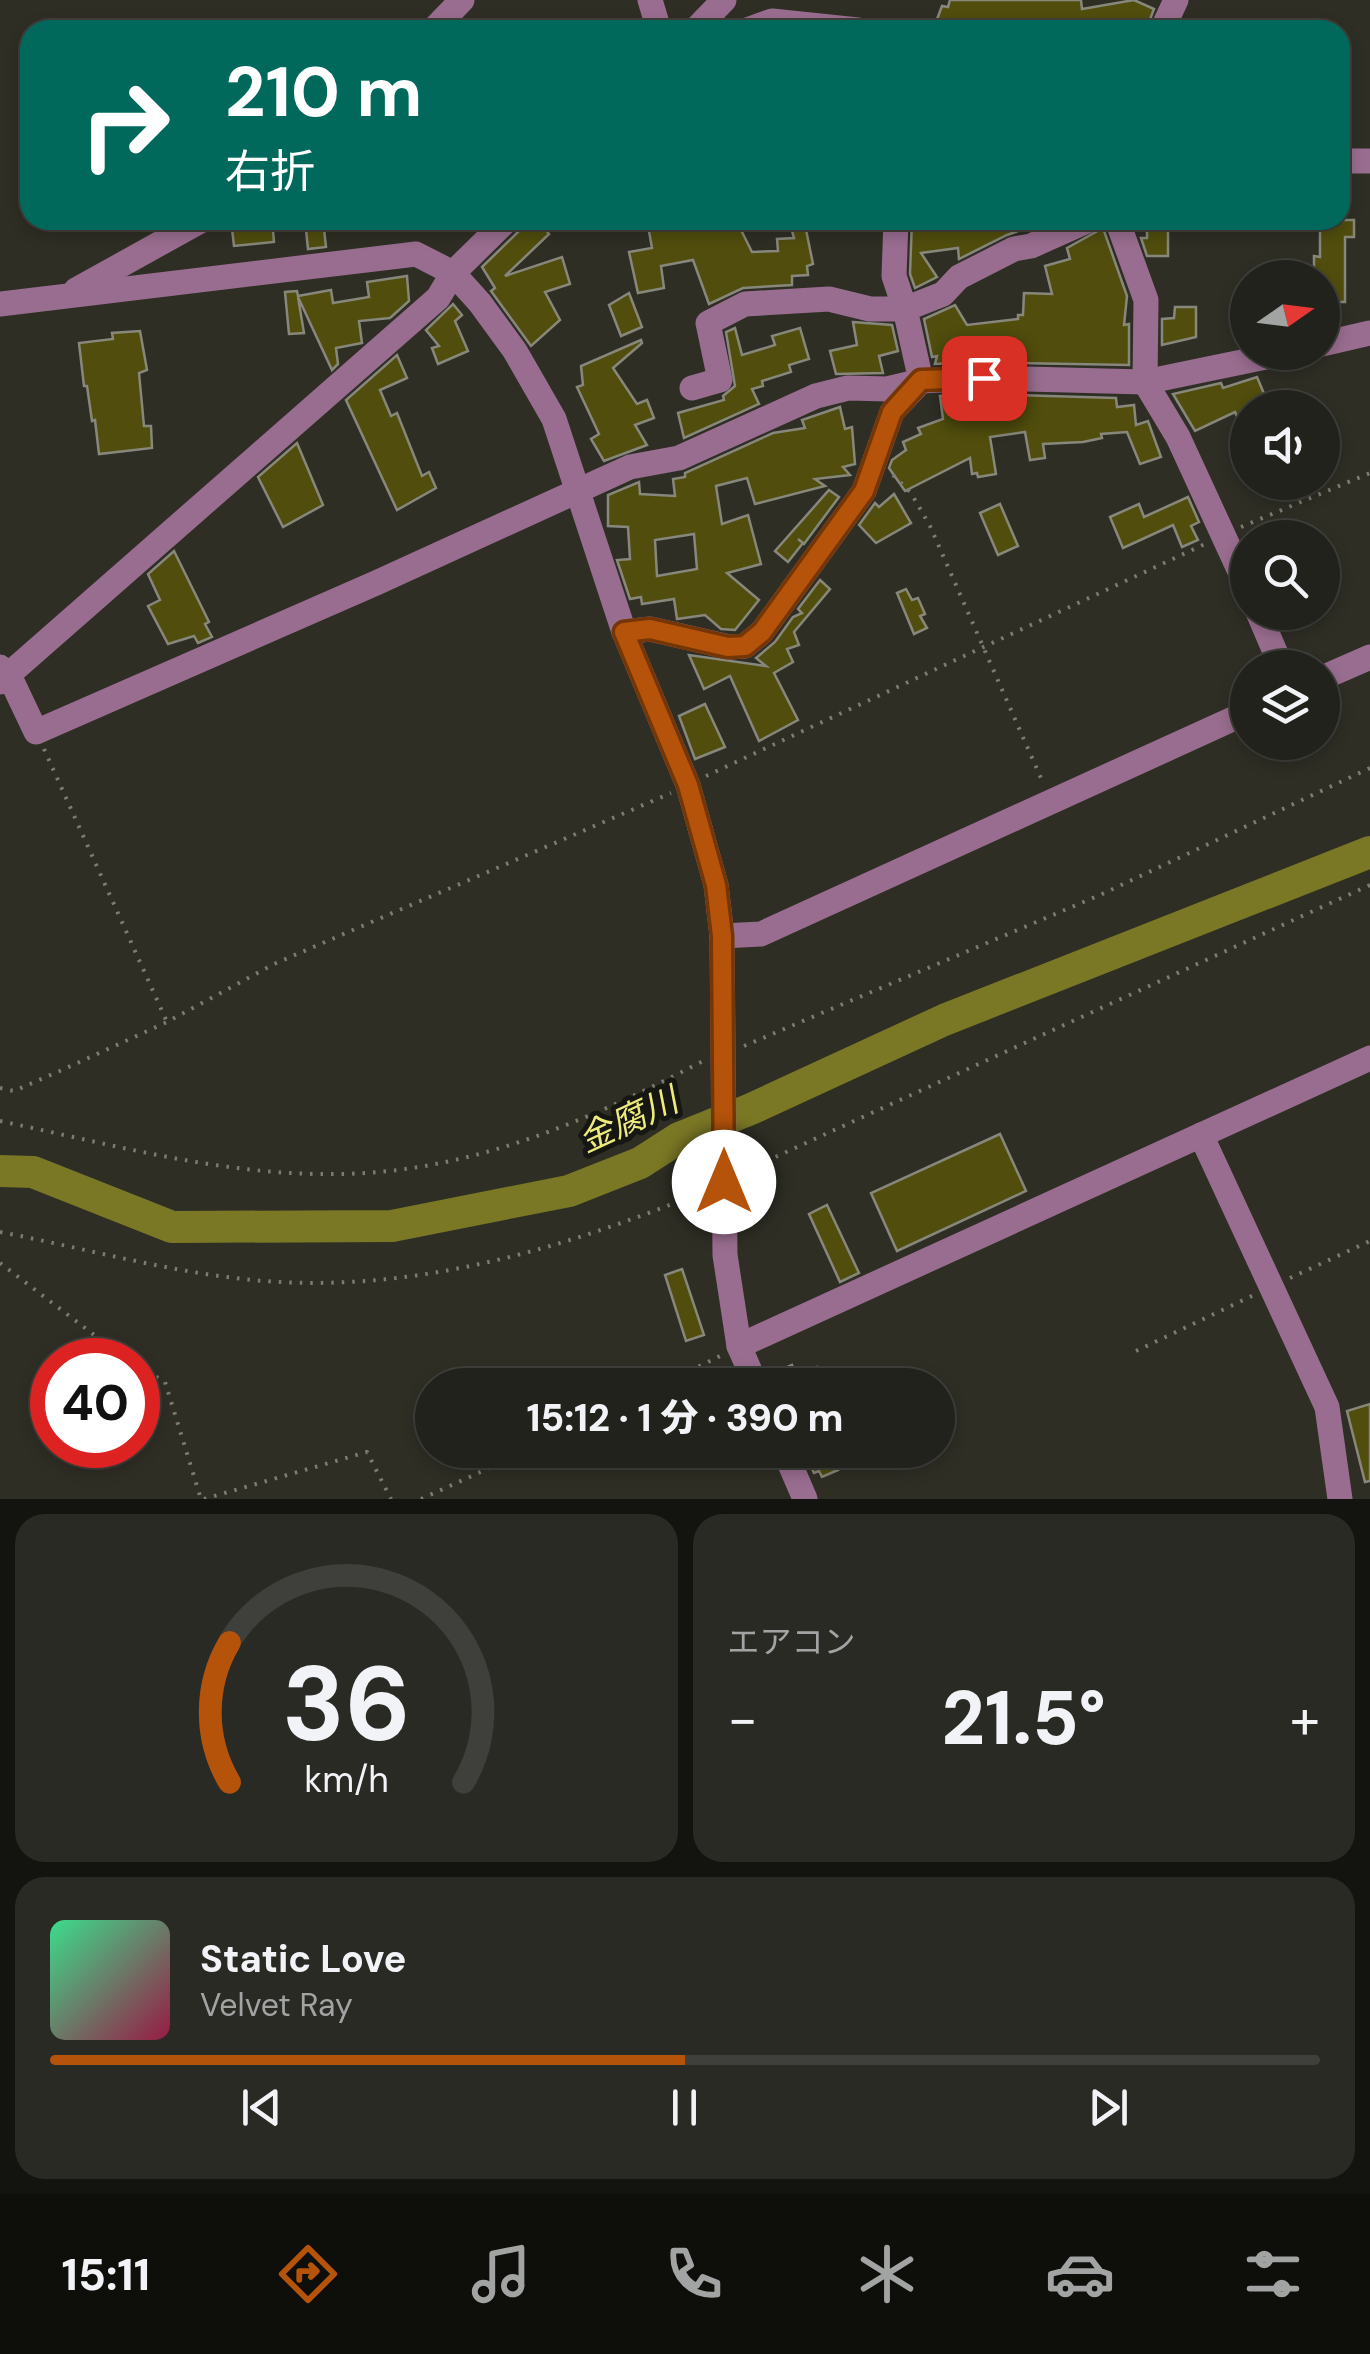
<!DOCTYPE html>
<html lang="ja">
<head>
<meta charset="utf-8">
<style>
  :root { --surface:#22221c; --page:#2a2a25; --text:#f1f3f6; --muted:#a2a4a3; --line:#3f3f3b; --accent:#b45309 }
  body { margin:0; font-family:"DM Sans","Noto Sans JP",sans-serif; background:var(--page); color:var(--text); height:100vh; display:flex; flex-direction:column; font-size:38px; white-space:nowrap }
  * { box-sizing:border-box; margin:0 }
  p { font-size:32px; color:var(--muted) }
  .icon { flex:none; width:55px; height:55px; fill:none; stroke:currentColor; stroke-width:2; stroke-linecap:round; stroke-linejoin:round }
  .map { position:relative; height:1499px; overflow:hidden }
  .sheet { display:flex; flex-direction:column; gap:15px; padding:15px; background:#13130f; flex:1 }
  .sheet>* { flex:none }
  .guide { position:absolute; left:20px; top:20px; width:1330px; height:210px; border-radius:30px; box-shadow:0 5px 15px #0003,0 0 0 2px var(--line); background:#00695c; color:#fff; overflow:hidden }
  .needle { width:65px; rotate:76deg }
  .controls { position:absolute; left:1230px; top:260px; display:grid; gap:20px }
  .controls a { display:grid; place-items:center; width:110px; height:110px; border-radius:50%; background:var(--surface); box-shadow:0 5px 15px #0003,0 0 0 2px var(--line); font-size:50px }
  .speed { position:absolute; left:30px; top:1338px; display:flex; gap:20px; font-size:50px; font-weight:700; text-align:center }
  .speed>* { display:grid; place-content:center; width:130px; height:130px; border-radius:50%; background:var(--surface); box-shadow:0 5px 15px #0003,0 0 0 2px var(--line); line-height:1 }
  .speed .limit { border:15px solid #d22; background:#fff; color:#111 }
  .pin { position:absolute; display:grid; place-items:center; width:85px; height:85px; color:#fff; margin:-42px; border-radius:20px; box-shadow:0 5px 15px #0006 }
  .me { position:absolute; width:110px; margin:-55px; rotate:0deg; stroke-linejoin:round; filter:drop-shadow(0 0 8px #0008) }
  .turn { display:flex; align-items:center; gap:35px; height:210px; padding:0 40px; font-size:45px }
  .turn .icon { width:130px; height:130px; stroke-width:2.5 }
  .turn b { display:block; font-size:70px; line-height:85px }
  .big { font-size:75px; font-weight:800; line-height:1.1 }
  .sheet .card { flex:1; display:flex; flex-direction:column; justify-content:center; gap:15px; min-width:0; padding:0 35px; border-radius:30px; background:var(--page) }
  .sheet .dial { align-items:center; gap:0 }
  .dial svg { height:260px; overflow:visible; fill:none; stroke:var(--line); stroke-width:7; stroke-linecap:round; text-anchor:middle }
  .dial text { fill:var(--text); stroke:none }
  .song { display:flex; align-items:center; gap:30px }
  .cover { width:120px; height:120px; border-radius:15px; background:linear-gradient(135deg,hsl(150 70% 55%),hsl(340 70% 35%)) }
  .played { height:10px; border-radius:5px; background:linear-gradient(90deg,var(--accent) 50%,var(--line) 50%) }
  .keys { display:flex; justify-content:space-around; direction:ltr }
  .heat { display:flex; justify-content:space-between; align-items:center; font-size:55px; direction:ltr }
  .sheet .tiles { flex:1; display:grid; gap:15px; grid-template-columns:1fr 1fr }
  .card:last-child { grid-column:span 2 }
  .trip { position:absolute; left:415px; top:1368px; width:540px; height:100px; border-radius:50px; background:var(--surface); box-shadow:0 5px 15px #0003,0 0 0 2px var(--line); font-weight:800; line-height:100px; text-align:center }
  .tabs { display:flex; height:160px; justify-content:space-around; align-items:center; background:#0e0e0b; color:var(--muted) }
  .tabs .icon { width:70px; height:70px }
  .tabs .current { color:var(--accent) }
  .tabs b { font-size:45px; color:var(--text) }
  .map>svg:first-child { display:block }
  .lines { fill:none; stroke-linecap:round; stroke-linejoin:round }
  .river { stroke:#7a7725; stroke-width:32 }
  .building { fill:#504d0d; stroke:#87877c; stroke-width:2.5; fill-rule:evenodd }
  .path { stroke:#7c7c74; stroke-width:4; stroke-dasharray:2.5 8; stroke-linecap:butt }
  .minor { stroke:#996d8f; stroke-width:25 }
  .route-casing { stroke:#753606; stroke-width:25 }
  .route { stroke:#b45309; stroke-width:18 }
  .labels { text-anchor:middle; stroke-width:10; stroke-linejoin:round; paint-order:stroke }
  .water-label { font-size:35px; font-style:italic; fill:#eeeb7d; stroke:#161612 }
</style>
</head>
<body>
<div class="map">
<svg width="1370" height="1499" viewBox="0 0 1370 1499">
  <rect width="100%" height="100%" fill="#2e2e25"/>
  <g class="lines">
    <path class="river" d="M 0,1171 L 33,1172 L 172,1227 L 392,1226 L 569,1191 L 640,1163 L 679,1138 L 751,1109 L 944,1020 L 1370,852"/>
  </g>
  <g class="building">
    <path d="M 950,0 L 1081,0 L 1082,9 L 1134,0 L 1154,9 L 1146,30 L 933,30 L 942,6 L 948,7 Z"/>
    <path d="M 231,220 L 272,220 L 274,242 L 234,246 Z"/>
    <path d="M 305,220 L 323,220 L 326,247 L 308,249 Z"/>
    <path d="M 523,220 L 539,220 L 549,234 L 505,276 L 562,257 L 570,284 L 545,292 L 560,320 L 531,346 L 491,291 L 495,288 L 482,267 L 518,232 Z"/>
    <path d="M 647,220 L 736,220 L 752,252 L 778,251 L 777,239 L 794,238 L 789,220 L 804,220 L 813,264 L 807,266 L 808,275 L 792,276 L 792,285 L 743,288 L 709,304 L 693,260 L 661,266 L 664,288 L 638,293 L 629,252 L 652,248 Z"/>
    <path d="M 912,220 L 1049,220 L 1007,235 L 959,259 L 958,248 L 921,253 L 937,277 L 915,288 L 910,274 Z"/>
    <path d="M 1320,220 L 1354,220 L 1354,237 L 1345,237 L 1345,302 L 1322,302 L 1322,278 L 1314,278 L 1314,256 L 1320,257 Z"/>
    <path d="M 1147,227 L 1168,228 L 1168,256 L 1147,256 L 1141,238 L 1147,238 Z"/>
    <path d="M 1103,228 L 1127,296 L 1124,325 L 1129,324 L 1129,365 L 1016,363 L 1014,346 L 973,349 L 975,362 L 935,364 L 937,356 L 932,357 L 924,319 L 955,305 L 967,325 L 1018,319 L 1018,315 L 1023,315 L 1024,293 L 1052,294 L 1045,266 L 1070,259 L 1067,248 Z"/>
    <path d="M 407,276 L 409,301 L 390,318 L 359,321 L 362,343 L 336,348 L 338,364 L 332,370 L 298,297 L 304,333 L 289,334 L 285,292 L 297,291 L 298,296 L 331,290 L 333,303 L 369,297 L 367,282 Z"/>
    <path d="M 629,293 L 642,327 L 621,336 L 609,305 Z"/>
    <path d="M 453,304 L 462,315 L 455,321 L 468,351 L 438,364 L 432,348 L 439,346 L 426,330 Z"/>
    <path d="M 1175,307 L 1196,307 L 1196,337 L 1162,345 L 1162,319 L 1174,318 Z"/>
    <path d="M 853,322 L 892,325 L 898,351 L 879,356 L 883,373 L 836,374 L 830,351 L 857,345 Z"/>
    <path d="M 735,328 L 742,355 L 775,345 L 772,336 L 800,328 L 809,359 L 789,365 L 791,372 L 762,381 L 763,386 L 752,389 L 759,404 L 684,438 L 678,413 L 724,400 L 723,396 L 735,386 L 726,332 Z"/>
    <path d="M 140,331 L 147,370 L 139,373 L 144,426 L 151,426 L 152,448 L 99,454 L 95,420 L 92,421 L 87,386 L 84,386 L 79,343 L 113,339 L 112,333 Z"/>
    <path d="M 641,340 L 642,343 L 613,368 L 637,404 L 647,400 L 654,418 L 635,425 L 647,445 L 604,461 L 591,439 L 599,434 L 577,387 L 583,385 L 581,366 Z"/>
    <path d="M 397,355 L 407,378 L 380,390 L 391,416 L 397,413 L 422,476 L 429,472 L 436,488 L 397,510 L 346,400 Z"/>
    <path d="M 1257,377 L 1270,408 L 1248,408 L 1248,442 L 1235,412 L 1195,431 L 1173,394 L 1221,383 L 1223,388 Z"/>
    <path d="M 982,394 L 983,402 L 1016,395 L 1116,398 L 1117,407 L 1134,405 L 1136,425 L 1148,421 L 1161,457 L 1140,464 L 1127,432 L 1101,434 L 1102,438 L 1083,442 L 1043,444 L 1045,458 L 1030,460 L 1025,432 L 990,437 L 996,474 L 978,477 L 977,473 L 972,474 L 970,458 L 905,491 L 889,468 L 892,460 L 906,450 L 903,442 L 921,434 L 918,428 L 943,419 L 940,396 Z"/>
    <path d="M 840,407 L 845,429 L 852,427 L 855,464 L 843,467 L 850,475 L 815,479 L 825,486 L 755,504 L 747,478 L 716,486 L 722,524 L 748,515 L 761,564 L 727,573 L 759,600 L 735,630 L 721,629 L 705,615 L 677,619 L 674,599 L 642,604 L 641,597 L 630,599 L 617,560 L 630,559 L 628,527 L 608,526 L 608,495 L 639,482 L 640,494 L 675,496 L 673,479 L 685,477 L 685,473 L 773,433 L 805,428 L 802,420 ZM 694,534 L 697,569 L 657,576 L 655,540 Z"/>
    <path d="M 297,443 L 323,505 L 283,527 L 258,477 Z"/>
    <path d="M 829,490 L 839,497 L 804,544 L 798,539 L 803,543 L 788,562 L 775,551 Z"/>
    <path d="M 894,494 L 911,523 L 876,543 L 859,525 L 875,503 L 879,507 Z"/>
    <path d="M 1188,497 L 1199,522 L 1191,526 L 1198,540 L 1182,547 L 1173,525 L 1123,548 L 1110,517 L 1139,504 L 1144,517 Z"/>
    <path d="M 1000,504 L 1018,546 L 998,555 L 980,513 Z"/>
    <path d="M 174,551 L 209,622 L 205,624 L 212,637 L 198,643 L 194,636 L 168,644 L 148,606 L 160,600 L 148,574 Z"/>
    <path d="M 820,580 L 830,589 L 794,632 L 799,645 L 787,649 L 793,662 L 774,673 L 798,720 L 759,741 L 730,676 L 704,689 L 689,655 L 766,666 L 756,658 L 775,642 L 793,617 L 802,613 L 798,609 Z"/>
    <path d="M 906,589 L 912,600 L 918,598 L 925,614 L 920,616 L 927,628 L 914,634 L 897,593 Z"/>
    <path d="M 705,704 L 725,747 L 695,759 L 679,716 Z"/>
    <path d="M 1000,1134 L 1026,1191 L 897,1251 L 871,1193 Z"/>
    <path d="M 827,1205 L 859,1273 L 840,1282 L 809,1214 Z"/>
    <path d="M 682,1269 L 704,1335 L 686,1341 L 665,1275 Z"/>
    <path d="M 792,1365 L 797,1377 L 817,1367 L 825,1385 L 772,1385 L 769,1375 Z"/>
    <path d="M 1370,1404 L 1370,1481 L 1365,1482 L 1347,1411 Z"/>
    <path d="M 818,1450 L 829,1450 L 838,1470 L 822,1477 L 819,1471 L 814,1473 L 806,1456 Z"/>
  </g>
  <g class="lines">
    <g class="path">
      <path d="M 893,475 L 911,493 L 930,526 L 1044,785"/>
      <path d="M 1241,527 L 1370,473"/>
      <path d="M 44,749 L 167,1022"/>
      <path d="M 706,776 L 1205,544"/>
      <path d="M 744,1046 L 1100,895 L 1370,768"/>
      <path d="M 0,1088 L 14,1091 L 62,1070 L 167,1022 L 274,964 L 671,793"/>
      <path d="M 0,1121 C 110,1144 224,1176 337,1174 C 469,1173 588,1121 703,1061"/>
      <path d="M 747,1170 L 1370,885"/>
      <path d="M 0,1232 C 84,1248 168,1272 253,1280 C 408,1295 560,1250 702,1192"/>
      <path d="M 0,1263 L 127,1360"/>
      <path d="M 1290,1278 L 1370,1241"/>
      <path d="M 1136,1351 L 1254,1295"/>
      <path d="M 138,1366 L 165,1382 L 201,1499"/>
      <path d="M 661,1385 L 720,1356"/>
      <path d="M 204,1499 L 367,1452 L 391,1499"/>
      <path d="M 421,1499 L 529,1450"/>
    </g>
    <g class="minor">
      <path d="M 650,0 L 659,30"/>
      <path d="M 433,30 L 462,0"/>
      <path d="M 695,30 L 724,0"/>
      <path d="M 747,30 L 772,21 L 858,30"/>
      <path d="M 1162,30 L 1176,0"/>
      <path d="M 1340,161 L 1370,161"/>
      <path d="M 1117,220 L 1146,300 L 1145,382 L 1178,437 L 1248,589"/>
      <path d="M 76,290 L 202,220"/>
      <path d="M 0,304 L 416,254 L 453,273 L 480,303 L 515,351 L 554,419 L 624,632 L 688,785 L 716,885 L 722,936 L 725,1255 L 739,1346 L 756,1385"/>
      <path d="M 1322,344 L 1370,333"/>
      <path d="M 692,388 L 720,380 L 708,323 L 745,304 L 829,299 L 870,309 L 905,309 L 894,276 L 896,220"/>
      <path d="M 1258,612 L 1282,668"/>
      <path d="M 624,632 L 650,629 L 729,647 L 745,646 L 762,632 L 864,491 L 892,412 L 921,381 L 905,309 L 943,294 L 959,277 L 1014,249 L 1031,246 L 1089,220"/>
      <path d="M 0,667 L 9,675 L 36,732 L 376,583 L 630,467 L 679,458 L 816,396 L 848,388 L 887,389 L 921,381 L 985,378 L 1145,382 L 1290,352"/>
      <path d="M 1322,678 L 1370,657"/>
      <path d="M 0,682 L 438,298 L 453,273 L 507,220"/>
      <path d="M 722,936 L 761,934 L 1248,712"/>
      <path d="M 1201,1135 L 1327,1407 L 1340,1499"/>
      <path d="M 739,1346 L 1370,1058"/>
      <path d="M 784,1450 L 805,1499"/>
    </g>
  </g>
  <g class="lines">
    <g class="route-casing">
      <path id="route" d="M 724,1182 L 722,936 L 716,885 L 688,785 L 624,632 L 650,629 L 728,647 L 745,646 L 762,632 L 864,491 L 892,412 L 921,380 L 984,378"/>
    </g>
    <use href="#route" class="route"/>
  </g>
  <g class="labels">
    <g class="water-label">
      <text transform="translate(628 1120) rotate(-25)" y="12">金腐川</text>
    </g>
  </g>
</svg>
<div class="controls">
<a><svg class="needle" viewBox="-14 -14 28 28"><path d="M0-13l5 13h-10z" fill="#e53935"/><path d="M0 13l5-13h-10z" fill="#a2a4a3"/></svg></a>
<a><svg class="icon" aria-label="sound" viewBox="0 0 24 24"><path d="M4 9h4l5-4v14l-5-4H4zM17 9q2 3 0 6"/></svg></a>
<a><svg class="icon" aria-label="search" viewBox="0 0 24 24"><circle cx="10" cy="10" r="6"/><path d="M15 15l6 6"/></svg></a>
<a><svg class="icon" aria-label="layers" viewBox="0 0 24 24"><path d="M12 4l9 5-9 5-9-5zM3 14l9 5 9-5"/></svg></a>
</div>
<div class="speed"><div class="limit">40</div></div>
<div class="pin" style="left:984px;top:378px;background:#d93025"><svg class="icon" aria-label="arrive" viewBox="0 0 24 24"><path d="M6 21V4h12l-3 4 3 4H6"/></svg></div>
<svg class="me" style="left:724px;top:1182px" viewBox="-20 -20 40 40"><circle r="19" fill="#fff"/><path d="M0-13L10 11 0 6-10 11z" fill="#b45309"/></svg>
<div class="trip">15:12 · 1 分 · 390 m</div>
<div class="guide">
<div class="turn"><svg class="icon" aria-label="right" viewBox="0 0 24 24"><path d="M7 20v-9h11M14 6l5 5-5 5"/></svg><div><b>210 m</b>右折</div></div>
</div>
</div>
<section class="sheet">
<div class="tiles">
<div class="card dial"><svg viewBox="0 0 100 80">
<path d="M14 69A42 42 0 1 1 86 69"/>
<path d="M14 69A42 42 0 0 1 14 26" stroke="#b45309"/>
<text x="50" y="56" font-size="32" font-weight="700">36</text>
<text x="50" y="72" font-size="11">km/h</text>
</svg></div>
<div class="card"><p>エアコン</p>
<div class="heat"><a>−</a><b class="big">21.5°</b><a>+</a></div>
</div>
<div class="card">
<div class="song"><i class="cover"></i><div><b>Static Love</b><p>Velvet Ray</p></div></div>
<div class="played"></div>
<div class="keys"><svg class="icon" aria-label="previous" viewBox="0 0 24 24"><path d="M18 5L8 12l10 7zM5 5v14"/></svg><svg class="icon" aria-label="pause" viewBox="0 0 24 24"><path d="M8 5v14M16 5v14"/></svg><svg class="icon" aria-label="next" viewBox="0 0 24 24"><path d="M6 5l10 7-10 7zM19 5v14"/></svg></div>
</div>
</div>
</section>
<nav class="tabs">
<b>15:11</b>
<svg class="icon current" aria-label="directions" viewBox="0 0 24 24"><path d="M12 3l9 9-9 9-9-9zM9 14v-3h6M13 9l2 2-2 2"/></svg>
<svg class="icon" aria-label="music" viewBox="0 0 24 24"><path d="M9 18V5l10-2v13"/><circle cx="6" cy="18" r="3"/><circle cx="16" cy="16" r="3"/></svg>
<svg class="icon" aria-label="phone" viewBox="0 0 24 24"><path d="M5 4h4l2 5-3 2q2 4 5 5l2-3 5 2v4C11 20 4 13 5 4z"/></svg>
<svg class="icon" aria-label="climate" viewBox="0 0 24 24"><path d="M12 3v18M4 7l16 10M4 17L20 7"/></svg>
<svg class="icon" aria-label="car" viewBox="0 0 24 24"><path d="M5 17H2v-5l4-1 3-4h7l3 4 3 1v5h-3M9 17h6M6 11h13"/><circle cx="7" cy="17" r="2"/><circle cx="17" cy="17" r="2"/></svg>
<svg class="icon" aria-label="filters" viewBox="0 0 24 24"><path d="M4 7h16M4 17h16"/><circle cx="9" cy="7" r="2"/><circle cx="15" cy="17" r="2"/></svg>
</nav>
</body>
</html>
